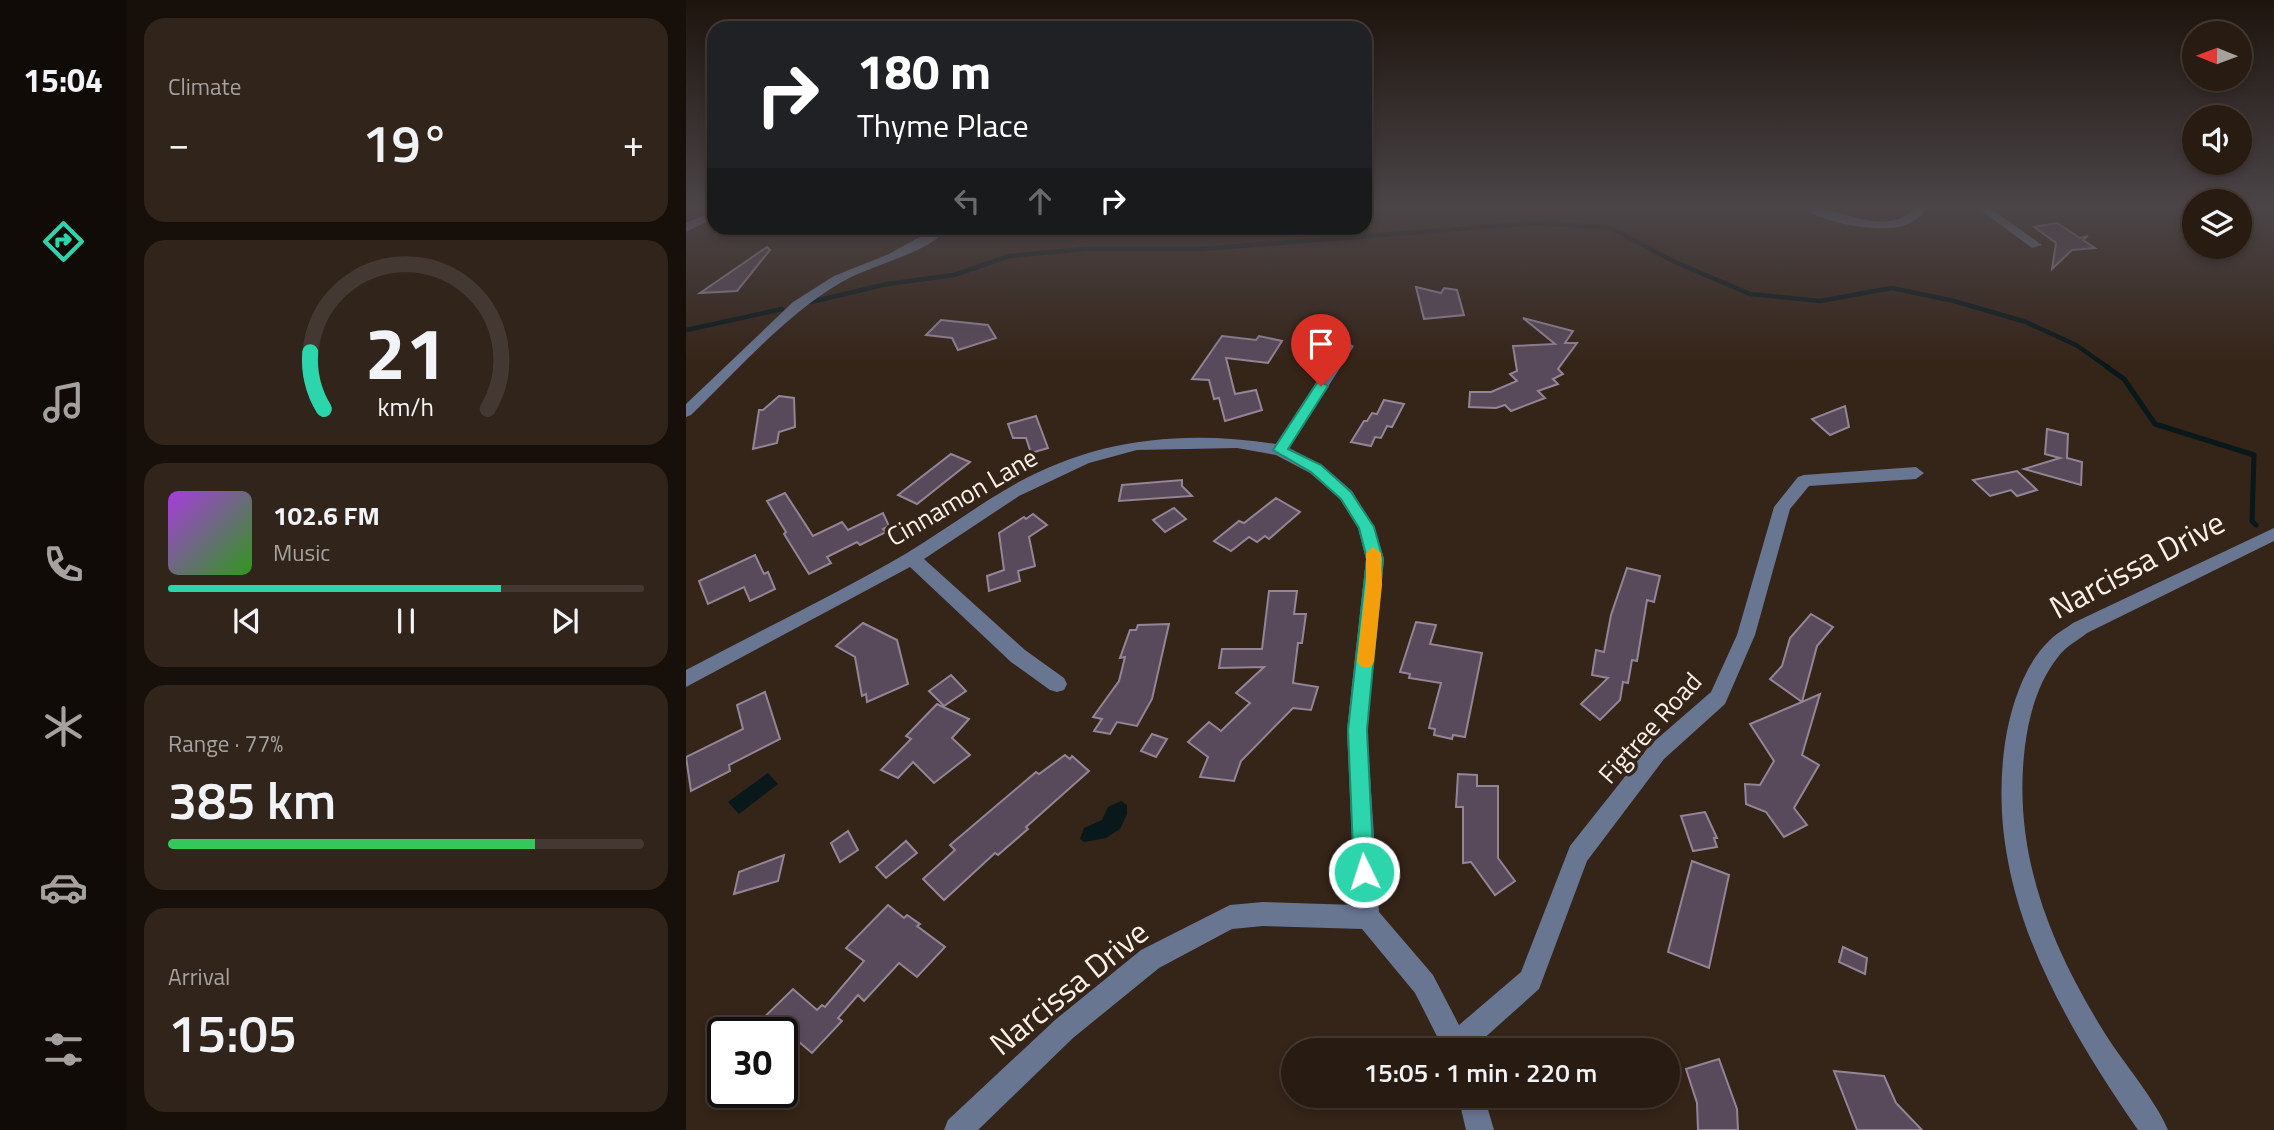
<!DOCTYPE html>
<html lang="en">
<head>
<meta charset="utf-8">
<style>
  :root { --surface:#281b12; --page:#30241b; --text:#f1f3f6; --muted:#a5a19f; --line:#443932; --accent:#2cd5ab }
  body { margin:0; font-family:"Titillium Web",sans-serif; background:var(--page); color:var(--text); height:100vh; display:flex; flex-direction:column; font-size:26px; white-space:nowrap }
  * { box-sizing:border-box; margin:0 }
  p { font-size:23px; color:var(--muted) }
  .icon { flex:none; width:38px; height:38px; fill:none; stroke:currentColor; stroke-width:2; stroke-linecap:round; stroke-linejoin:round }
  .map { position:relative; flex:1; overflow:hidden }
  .panel { display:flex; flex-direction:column; gap:18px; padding:18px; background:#160f0a; width:560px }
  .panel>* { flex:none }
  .guide { position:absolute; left:21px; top:21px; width:665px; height:214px; border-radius:21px; box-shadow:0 4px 10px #0003,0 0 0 2px var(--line); background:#202124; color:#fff; overflow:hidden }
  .needle { width:46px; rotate:271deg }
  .buttons { position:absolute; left:1496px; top:21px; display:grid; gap:14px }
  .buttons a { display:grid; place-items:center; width:70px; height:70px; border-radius:50%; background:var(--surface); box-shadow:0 4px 10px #0003,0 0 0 2px var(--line); font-size:35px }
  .speed { position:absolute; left:21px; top:1017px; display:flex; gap:14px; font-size:35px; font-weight:700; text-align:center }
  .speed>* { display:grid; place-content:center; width:91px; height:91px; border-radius:50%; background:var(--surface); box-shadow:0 4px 10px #0003,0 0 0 2px var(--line); line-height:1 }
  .speed .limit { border:4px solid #111; border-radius:10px; background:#fff; color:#111 }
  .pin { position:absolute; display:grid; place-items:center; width:60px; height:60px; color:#fff; margin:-72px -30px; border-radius:50% 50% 50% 0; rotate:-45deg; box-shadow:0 0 7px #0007 }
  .pin .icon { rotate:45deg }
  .me { position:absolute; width:77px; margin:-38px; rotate:356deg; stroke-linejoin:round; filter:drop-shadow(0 0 5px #0008) }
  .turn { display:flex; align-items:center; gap:24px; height:147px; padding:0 35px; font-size:32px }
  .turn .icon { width:91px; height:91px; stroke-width:2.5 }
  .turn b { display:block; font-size:49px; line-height:60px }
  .lanes { display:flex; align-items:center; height:66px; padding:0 35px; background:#0003; justify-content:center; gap:35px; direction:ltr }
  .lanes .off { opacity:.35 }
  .big { font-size:52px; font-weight:600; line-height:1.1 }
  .panel .card { flex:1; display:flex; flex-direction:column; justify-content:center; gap:10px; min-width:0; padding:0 24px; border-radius:21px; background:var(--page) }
  .panel .dial { align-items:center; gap:0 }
  .dial svg { height:182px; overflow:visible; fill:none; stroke:var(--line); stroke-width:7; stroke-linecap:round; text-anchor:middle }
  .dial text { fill:var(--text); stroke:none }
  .song { display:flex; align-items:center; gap:21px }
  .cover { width:84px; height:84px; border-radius:10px; background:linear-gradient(135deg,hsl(280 70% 55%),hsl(110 70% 35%)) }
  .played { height:7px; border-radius:4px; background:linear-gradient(90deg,var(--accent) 70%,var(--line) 70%) }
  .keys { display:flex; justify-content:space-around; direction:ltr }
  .heat { display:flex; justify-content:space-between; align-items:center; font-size:38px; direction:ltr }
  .charge { height:10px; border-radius:5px; background:linear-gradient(90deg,#34c759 77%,var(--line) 0) }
  .trip { position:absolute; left:595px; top:1038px; width:399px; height:70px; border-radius:35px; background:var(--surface); box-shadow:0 4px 10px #0003,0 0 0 2px var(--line); font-weight:600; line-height:70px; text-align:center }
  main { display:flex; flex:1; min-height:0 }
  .dock { display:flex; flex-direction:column; width:126px; justify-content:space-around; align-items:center; background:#100b07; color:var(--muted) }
  .dock .icon { width:49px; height:49px }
  .dock .selected { color:var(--accent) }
  .dock b { font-size:32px; color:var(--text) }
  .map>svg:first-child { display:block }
  .water { fill:#09181a }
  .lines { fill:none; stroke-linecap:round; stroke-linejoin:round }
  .stream-far1 { stroke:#09181a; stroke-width:4.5 }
  .stream { stroke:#09181a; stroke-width:5 }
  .building { fill:#594a5b; stroke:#938496; stroke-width:2 }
  .minor { fill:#697692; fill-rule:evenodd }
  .route { fill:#2cd5ab; stroke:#1d8a6f; stroke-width:2 }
  .slow { fill:#f59e0b }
  .labels { text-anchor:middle; stroke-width:7; stroke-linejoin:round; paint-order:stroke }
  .street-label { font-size:26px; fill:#fcf1e9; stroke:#352418 }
  .near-street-label { font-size:32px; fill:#fcf1e9; stroke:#352418 }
</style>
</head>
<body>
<main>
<nav class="dock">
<b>15:04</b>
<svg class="icon selected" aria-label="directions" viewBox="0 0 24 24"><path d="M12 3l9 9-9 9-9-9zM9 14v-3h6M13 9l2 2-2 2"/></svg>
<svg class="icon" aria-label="music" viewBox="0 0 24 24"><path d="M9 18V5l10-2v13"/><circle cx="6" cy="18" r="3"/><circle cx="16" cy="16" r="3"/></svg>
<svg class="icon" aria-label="phone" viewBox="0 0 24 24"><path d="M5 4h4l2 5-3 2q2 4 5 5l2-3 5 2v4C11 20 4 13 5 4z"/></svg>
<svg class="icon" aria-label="climate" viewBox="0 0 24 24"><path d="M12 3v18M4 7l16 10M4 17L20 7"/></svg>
<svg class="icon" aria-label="car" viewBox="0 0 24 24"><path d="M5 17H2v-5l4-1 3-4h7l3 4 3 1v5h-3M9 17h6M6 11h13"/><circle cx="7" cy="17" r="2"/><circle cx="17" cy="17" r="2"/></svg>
<svg class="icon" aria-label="filters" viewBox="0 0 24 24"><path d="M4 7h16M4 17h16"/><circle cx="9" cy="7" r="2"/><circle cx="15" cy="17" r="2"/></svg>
</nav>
<section class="panel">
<div class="card"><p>Climate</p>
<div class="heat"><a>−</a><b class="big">19°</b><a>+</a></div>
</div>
<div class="card dial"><svg viewBox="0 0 100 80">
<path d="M14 69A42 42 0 1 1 86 69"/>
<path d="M14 69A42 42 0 0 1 8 44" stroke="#2cd5ab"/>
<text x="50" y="56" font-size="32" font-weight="700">21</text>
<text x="50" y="72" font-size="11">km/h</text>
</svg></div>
<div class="card">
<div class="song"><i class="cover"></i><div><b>102.6 FM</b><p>Music</p></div></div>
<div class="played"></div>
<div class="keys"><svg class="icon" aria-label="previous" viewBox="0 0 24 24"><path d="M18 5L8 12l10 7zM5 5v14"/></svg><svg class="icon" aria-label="pause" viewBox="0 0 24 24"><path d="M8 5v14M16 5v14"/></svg><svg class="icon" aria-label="next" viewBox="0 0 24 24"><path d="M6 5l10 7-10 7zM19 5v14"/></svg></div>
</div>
<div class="card"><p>Range · 77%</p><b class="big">385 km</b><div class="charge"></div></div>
<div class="card"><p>Arrival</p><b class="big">15:05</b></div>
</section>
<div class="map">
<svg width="1588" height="1130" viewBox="0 0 1588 1130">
  <rect width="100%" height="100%" fill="#352418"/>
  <g class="water">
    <path d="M 82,773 L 92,784 L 53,814 L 42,802 Z"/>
    <path d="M 435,801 L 441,805 L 441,814 L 434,829 L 420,838 L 398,842 L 394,839 L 398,828 L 416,820 L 422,807 Z"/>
  </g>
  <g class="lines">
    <g class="stream-far1">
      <path d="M 125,302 L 201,284 L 268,275 L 323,256 L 399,249 L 515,249 L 850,223 L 925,228 L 989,262 L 1064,294 L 1134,301 L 1206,288 L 1268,301 L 1340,322 L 1390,345 L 1423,368"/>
      <path d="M 0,330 L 96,309"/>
    </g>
    <path class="stream" d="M 1421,367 L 1438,379 L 1469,424 L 1568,455 L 1566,521 L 1570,525"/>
  </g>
  <g class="building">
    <path d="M 1371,223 L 1394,238 L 1402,236 L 1397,240 L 1409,248 L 1386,250 L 1366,269 L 1370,243 L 1348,227 Z"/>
    <path d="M 81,247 L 84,250 L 51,291 L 14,293 Z"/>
    <path d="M 730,287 L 755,293 L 758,288 L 771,290 L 778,315 L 738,319 Z"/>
    <path d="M 837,318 L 887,331 L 879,343 L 891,343 L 872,369 L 877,374 L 867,379 L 872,384 L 852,391 L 859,398 L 825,411 L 819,405 L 810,408 L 783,407 L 784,392 L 805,392 L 831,381 L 824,374 L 831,371 L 827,346 L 869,344 Z"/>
    <path d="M 255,320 L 302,325 L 310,338 L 272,350 L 266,338 L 240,335 Z"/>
    <path d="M 536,336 L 570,340 L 573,336 L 596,341 L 582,363 L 540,358 L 549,394 L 570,390 L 576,410 L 539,421 L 533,398 L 528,399 L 523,380 L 506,379 Z"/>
    <path d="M 93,396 L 108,398 L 109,427 L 93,432 L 91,443 L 67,449 L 73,410 L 77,410 Z"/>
    <path d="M 698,400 L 718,404 L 706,427 L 701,426 L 695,438 L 689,437 L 685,446 L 665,442 L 678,421 L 681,421 L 686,413 L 691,414 Z"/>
    <path d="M 1159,406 L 1163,427 L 1144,435 L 1126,419 Z"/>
    <path d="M 350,416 L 362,448 L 345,453 L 340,438 L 327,438 L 322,424 Z"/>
    <path d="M 1361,429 L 1382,434 L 1381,458 L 1396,462 L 1395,485 L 1338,469 L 1374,458 L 1359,454 Z"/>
    <path d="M 265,454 L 284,462 L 231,504 L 212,495 Z"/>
    <path d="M 1331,471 L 1351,490 L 1331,496 L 1325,490 L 1304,496 L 1287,480 Z"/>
    <path d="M 496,480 L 496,486 L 506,496 L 433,501 L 436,485 Z"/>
    <path d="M 99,493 L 127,536 L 156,522 L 162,530 L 197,513 L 203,526 L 197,529 L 200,532 L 174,545 L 171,542 L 141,557 L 145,563 L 123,574 L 98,534 L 100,532 L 81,501 Z"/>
    <path d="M 590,498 L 614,512 L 583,539 L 579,536 L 571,542 L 563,537 L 545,551 L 528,541 L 553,521 L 558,523 Z"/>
    <path d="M 488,508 L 500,519 L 479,532 L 467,520 Z"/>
    <path d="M 347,514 L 361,525 L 343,537 L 349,566 L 332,571 L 334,581 L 303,591 L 301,576 L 318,570 L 313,533 L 338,517 L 340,519 Z"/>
    <path d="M 69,555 L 78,574 L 82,572 L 89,589 L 64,601 L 58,587 L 22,604 L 13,581 Z"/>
    <path d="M 941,568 L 974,576 L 968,602 L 961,600 L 951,661 L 946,660 L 942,683 L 937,682 L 934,700 L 914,720 L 895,704 L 922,678 L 906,675 L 910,650 L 918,652 L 925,615 Z"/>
    <path d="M 583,591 L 611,591 L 608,614 L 620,614 L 616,643 L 612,643 L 607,683 L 632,687 L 625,710 L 607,708 L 555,761 L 548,781 L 514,777 L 522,757 L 502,742 L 523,722 L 535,731 L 564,703 L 550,693 L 578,667 L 533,668 L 536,649 L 576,649 Z"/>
    <path d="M 1125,614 L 1147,627 L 1131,646 L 1116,702 L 1134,694 L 1116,755 L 1133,765 L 1108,808 L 1121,825 L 1098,837 L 1080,812 L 1060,804 L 1059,784 L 1074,785 L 1088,761 L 1064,724 L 1116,702 L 1084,679 L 1096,666 L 1104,638 Z"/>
    <path d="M 730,622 L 750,625 L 744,644 L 796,653 L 779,737 L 767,735 L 766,739 L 748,735 L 749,729 L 743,728 L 755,683 L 723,678 L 724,674 L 714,672 Z"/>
    <path d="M 177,623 L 211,640 L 222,684 L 181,702 L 180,694 L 176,696 L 169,657 L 150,646 Z"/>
    <path d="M 483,624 L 466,699 L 451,726 L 431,722 L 424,734 L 408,731 L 416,719 L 407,717 L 433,681 L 439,657 L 434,658 L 444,630 L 450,630 L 452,625 Z"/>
    <path d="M 265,675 L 280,691 L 258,706 L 243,691 Z"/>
    <path d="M 79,692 L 94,739 L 43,765 L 44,771 L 5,791 L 0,757 L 57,729 L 51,705 Z"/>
    <path d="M 251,704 L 283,719 L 266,738 L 284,755 L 248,783 L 227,762 L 212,778 L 195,770 L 225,739 L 220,736 Z"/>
    <path d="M 466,734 L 481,739 L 470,757 L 455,751 Z"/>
    <path d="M 379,755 L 384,759 L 386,756 L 403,771 L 340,827 L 342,829 L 312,855 L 309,853 L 258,900 L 237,879 L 269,850 L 264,845 L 350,772 L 353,774 Z"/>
    <path d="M 772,774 L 791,775 L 791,786 L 812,786 L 812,858 L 829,881 L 809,895 L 785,862 L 777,863 L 777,807 L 770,807 Z"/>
    <path d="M 1019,812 L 1031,838 L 1028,838 L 1031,847 L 1007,851 L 995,816 Z"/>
    <path d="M 162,831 L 172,850 L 154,862 L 145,843 Z"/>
    <path d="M 220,841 L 231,853 L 200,878 L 190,867 Z"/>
    <path d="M 98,855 L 92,881 L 48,894 L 53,872 Z"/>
    <path d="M 1006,861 L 1043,875 L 1023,968 L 982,952 Z"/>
    <path d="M 202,905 L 218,918 L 221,915 L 234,924 L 231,926 L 259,947 L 231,977 L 213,963 L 178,1001 L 172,995 L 152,1018 L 156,1021 L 126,1053 L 101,1032 L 63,1032 L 107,989 L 131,1010 L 136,1005 L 139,1007 L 178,961 L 160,948 Z"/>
    <path d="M 1157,947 L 1181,958 L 1179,974 L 1153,962 Z"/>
    <path d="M 1033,1059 L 1051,1109 L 1052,1130 L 1012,1130 L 1011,1103 L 1000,1069 Z"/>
    <path d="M 1148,1071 L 1198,1076 L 1210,1103 L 1236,1130 L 1171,1130 Z"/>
  </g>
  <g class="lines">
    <g class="minor">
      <path d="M 1114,206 C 1154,204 1197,242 1232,206 L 1244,206 C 1236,215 1229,222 1217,226 C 1191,233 1135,223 1114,206 Z"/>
      <path d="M 1289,206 L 1301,206 L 1356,245 L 1346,248 Z"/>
      <path d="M 28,211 L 28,218 L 0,232 L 0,223 Z"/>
      <path d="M 250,228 L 264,228 C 234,257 188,263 154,283 C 97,317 52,370 5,415 L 0,417 L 0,404 L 107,302 L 148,276 L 203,254 Z"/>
      <path d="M 661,342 L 668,346 L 603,448 L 636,465 L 666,491 L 688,527 L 698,559 L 681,730 L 693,912 L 747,975 L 773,1025 L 835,972 L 884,846 L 964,745 L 1025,692 L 1051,635 L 1088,507 L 1112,477 L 1118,475 L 1230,467 L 1238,473 L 1230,479 L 1123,486 L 1104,509 L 1069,635 L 1039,704 L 978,759 L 901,861 L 853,989 L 785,1050 L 758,1050 L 729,993 L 676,929 L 577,926 L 546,929 L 473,968 L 387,1038 L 292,1130 L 258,1130 L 262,1120 L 369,1020 L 455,950 L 544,905 L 577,902 L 669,905 L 661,730 L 680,559 L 672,528 L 654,499 L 624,473 L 590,455 L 551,448 L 451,450 L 403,463 L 333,496 L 238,559 L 339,650 L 378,678 L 381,684 L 378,690 L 371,692 L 364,690 L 325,662 L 224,567 L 0,687 L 0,670 C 73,631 149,595 221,553 C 254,533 285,510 319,490 C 403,439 494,429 590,444 L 656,343 Z"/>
      <path d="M 1588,528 L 1588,541 L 1401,633 C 1391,641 1379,647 1372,657 C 1352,682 1343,715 1339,746 C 1326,851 1363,943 1418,1032 C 1437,1063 1468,1097 1482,1130 L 1452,1130 C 1373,1015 1298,888 1319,743 C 1324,710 1337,666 1362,642 C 1369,634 1379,629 1387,623 Z"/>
      <path d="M 772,1096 L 798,1096 L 808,1130 L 780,1130 Z"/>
    </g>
  </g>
  <linearGradient id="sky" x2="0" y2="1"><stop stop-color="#1d140d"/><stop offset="0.57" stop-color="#4b4548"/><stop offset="1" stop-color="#4b4548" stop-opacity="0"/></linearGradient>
  <rect width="1588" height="364" fill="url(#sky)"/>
  <path class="route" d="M 635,382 L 642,386 L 602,449 L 635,465 L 665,492 L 688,527 L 697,559 L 681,730 L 688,872 L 685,880 L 678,883 L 671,880 L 668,872 L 662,730 L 681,559 L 673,528 L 655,499 L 625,472 L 587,450 L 631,383 Z"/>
  <path class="slow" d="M 687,547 L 695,553 L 696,585 L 688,661 L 686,666 L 680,668 L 674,666 L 671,661 L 680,585 L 680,553 Z"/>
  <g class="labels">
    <g class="street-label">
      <text transform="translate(276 497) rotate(-30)" y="9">Cinnamon Lane</text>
      <text transform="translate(964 728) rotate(-48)" y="9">Figtree Road</text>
    </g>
    <g class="near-street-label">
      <text transform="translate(1451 565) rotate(-28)" y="11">Narcissa Drive</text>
      <text transform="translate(383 988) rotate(-39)" y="11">Narcissa Drive</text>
    </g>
  </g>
</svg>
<div class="buttons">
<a><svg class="needle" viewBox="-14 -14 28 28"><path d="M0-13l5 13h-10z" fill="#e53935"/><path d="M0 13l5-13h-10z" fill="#a5a19f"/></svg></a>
<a><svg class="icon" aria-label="sound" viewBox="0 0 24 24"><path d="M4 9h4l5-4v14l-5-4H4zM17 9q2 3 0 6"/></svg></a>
<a><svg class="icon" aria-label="layers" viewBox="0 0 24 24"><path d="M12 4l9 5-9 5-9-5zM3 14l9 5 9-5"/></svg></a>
</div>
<div class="speed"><div class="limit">30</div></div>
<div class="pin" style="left:635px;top:386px;background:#d93025"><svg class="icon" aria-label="arrive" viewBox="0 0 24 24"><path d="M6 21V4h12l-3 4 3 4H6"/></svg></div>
<svg class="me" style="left:678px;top:872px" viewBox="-20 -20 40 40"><circle r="17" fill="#2cd5ab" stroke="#fff" stroke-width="3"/><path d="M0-11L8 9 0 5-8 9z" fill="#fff"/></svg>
<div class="trip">15:05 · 1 min · 220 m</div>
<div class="guide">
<div class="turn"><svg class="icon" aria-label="right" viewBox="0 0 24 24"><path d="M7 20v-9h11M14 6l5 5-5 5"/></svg><div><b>180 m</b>Thyme Place</div></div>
<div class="lanes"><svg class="icon off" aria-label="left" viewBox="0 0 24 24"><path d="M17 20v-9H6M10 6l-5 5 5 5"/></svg><svg class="icon off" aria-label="ahead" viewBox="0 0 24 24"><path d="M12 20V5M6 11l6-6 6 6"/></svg><svg class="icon" aria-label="right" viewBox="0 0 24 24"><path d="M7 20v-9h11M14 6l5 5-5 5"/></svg></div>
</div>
</div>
</main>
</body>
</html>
